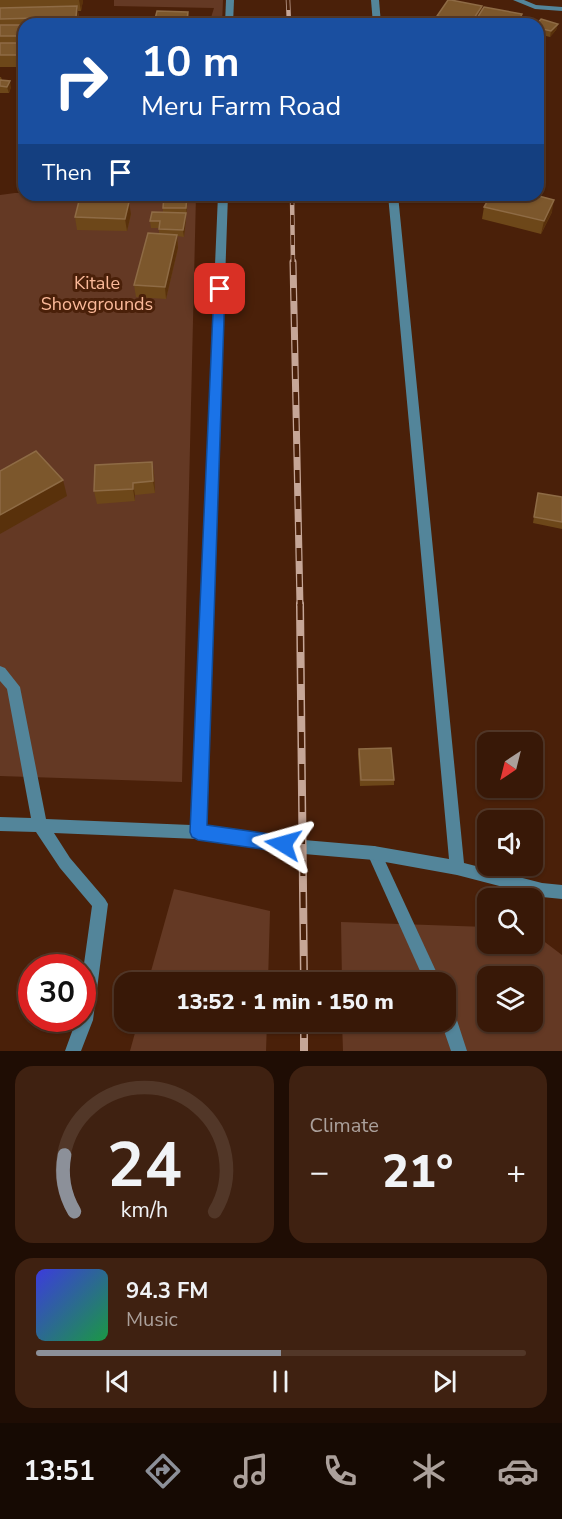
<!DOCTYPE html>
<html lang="en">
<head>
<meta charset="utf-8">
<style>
  :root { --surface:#381807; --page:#3f2111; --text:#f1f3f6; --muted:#aba09b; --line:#523728; --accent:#8c9099 }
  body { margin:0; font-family:"Nunito Sans",sans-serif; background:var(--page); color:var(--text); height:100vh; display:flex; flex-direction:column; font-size:22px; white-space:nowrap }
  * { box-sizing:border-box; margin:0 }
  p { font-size:20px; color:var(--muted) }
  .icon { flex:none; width:33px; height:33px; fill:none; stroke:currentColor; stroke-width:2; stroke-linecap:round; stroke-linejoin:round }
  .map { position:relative; height:1051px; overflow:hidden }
  .panel { display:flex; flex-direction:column; gap:15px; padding:15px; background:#1f0d04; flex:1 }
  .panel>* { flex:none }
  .banner { position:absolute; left:18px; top:18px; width:526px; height:183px; border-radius:18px; box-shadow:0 2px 4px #0004,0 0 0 2px var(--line); background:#1a4fa0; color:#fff; overflow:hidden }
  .needle { width:39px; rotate:215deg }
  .tools { position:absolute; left:477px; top:732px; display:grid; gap:12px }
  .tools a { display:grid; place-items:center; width:66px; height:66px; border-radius:12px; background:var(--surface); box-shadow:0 2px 4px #0004,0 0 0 2px var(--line); font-size:30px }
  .speed { position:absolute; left:18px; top:954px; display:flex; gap:12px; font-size:30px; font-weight:700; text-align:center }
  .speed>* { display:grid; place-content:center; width:78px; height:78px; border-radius:50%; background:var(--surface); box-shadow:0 2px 4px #0004,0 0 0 2px var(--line); line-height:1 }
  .speed .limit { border:9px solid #d22; background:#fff; color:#111 }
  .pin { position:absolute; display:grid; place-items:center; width:51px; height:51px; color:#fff; margin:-26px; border-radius:12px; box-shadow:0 3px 9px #0006 }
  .me { position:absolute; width:66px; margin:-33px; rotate:278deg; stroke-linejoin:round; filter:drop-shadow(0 0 4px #0008) }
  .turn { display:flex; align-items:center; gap:21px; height:126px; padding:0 24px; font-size:27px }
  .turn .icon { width:78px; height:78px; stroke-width:2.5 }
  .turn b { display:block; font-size:42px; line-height:51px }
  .then { display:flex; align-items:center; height:57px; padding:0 24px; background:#0003; gap:12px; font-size:22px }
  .big { font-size:45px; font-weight:800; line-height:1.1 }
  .panel .card { flex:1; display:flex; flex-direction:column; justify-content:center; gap:9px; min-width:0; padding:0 21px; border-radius:18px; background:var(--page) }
  .panel .dial { align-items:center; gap:0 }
  .dial svg { height:156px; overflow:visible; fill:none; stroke:var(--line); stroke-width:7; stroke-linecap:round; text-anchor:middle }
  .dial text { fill:var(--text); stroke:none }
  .song { display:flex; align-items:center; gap:18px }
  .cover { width:72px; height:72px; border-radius:9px; background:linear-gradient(135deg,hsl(240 70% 55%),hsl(140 70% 35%)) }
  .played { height:6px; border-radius:3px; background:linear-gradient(90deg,var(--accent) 50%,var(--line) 50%) }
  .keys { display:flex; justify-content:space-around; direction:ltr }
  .heat { display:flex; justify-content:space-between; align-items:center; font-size:33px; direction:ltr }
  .panel .tiles { flex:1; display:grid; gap:15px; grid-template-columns:1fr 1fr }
  .card:last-child { grid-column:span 2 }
  .trip { position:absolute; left:114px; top:972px; width:342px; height:60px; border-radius:18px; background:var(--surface); box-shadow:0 2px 4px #0004,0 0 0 2px var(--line); font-weight:800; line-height:60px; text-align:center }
  .dock { display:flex; height:96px; justify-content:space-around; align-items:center; background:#160a03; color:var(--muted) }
  .dock .icon { width:42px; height:42px }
  .dock .current { color:var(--accent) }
  .dock b { font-size:27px; color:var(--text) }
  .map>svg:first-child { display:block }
  .green { fill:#643924; fill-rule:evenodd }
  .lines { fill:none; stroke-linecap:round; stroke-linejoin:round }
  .service { fill:#53859a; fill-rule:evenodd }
  .minor { fill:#53859a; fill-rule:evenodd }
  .rail-far2-casing { stroke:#c6a697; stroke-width:4.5 }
  .rail-far1-casing { stroke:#c6a697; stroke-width:7 }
  .rail-casing { stroke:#c6a697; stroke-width:8 }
  .rail-far2 { stroke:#4a2009; stroke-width:3; stroke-dasharray:10; stroke-linecap:butt }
  .rail-far1 { stroke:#4a2009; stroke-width:4.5; stroke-dasharray:13; stroke-linecap:butt }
  .rail { stroke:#4a2009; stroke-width:5; stroke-dasharray:16; stroke-linecap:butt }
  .wall { fill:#6d4719 }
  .shaded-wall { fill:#59310b }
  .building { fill:#7c572c; stroke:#8e6b45; stroke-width:1.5 }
  .route { fill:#1a73e8; stroke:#114b97; stroke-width:1.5 }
  .labels { text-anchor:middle; stroke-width:6; stroke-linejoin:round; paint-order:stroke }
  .park-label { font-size:18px; fill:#fbb999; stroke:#4a2009 }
</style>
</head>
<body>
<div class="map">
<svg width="562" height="1051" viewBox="0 0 562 1051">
  <rect width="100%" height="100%" fill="#4a2009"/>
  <g class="green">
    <path d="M 114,0 L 223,0 L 222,24 L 209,24 L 214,8 L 114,6 Z"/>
    <path d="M 15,193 L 24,193 L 24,195 L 196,195 L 182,782 L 0,776 L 0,195 Z"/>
    <path d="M 174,889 L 270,911 L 268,982 L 148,982 Z"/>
    <path d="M 341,922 L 487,927 L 488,944 L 532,944 L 533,933 L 562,955 L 562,1051 L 343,1051 L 342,1022 L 446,1022 L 446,982 L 342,982 ZM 488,976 L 532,976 L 532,1022 L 488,1022 Z"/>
    <path d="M 138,1022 L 267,1022 L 266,1051 L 130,1051 Z"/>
  </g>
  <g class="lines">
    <g class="service">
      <path d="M 374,846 L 379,848 L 441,982 L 425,982 L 367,853 L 369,848 Z"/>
      <path d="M 446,1003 L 452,1005 L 467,1051 L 451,1051 L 441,1022 L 446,1022 Z"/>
    </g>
    <g class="minor">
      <path d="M 226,0 L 234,0 L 233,24 L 225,24 Z"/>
      <path d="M 371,0 L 379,0 L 381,24 L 373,24 Z"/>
      <path d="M 513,0 L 524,0 L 536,5 L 562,7 L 562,11 L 535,9 Z"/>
      <path d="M 218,195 L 228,195 L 206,826 L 304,840 L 374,846 L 449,859 L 388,195 L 398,195 L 464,863 L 542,883 L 562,885 L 562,899 L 542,897 L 457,875 L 374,860 L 304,854 L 198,839 L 54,833 L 70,858 L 105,899 L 108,904 L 93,1020 L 81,1051 L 65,1051 L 77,1018 L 82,1018 L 82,978 L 92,906 L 60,868 L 36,832 L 0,831 L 0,817 L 31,818 L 7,689 L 0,681 L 0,666 L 5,668 L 20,687 L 46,819 L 191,825 Z"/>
    </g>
    <g class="rail-far2-casing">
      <g id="rail-far2">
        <path d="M 288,0 L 289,24"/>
        <path d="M 292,195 L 293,264"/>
      </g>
    </g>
    <g class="rail-far1-casing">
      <path id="rail-far1" d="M 293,262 L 300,606"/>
    </g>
    <g class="rail-casing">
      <g id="rail">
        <path d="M 300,604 L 304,982"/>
        <path d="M 304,1022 L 304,1051"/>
      </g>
    </g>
    <use href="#rail-far2" class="rail-far2"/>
    <use href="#rail-far1" class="rail-far1"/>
    <use href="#rail" class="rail"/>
  </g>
  <g class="wall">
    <path d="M 0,0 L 83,0 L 81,11 L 78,11 L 79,18 L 78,24 L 24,24 L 24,67 L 0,67 Z"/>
    <path d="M 482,6 L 482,10 L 484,7 L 521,24 L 436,24 L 437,16 Z"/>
    <path d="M 188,12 L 189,18 L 188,24 L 155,24 L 155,19 Z"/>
    <path d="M 538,24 L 558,24 L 556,30 L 550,37 L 538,34 Z"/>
    <path d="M 0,77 L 1,77 L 2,80 L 11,87 L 9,93 L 0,93 Z"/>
    <path d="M 164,195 L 188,195 L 188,198 L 184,237 L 177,236 L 178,248 L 166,299 L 136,297 L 134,285 L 159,234 L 159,228 L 151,228 L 150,221 L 163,212 L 163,208 Z"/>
    <path d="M 484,207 L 552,212 L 541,234 L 482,219 Z"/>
    <path d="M 131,214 L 127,231 L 77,230 L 75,217 Z"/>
    <path d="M 152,462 L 154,474 L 155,493 L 135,495 L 135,501 L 97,504 L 94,491 Z"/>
    <path d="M 538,493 L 562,497 L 562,529 L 533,523 Z"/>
    <path d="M 359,749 L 394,780 L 394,785 L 360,786 L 358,754 Z"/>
  </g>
  <g class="shaded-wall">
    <path d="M 79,0 L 83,0 L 83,1 L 81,11 Z"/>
    <path d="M 77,6 L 79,18 L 78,24 L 77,24 L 76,17 Z"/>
    <path d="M 482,6 L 481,18 L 477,18 L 476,24 L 471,24 Z"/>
    <path d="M 522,14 L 521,24 L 517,24 Z"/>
    <path d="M 558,24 L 556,30 L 550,37 L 551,31 Z"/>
    <path d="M 10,81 L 11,87 L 9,93 L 7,87 Z"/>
    <path d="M 187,195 L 188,198 L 186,214 L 186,208 Z"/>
    <path d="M 554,200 L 552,212 L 541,234 L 544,221 Z"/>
    <path d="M 129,202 L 131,214 L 127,231 L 125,219 Z"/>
    <path d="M 186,213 L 186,219 L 184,237 L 183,230 Z"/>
    <path d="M 177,235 L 178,248 L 166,299 L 165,287 Z"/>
    <path d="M 152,462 L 154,474 L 155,493 L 153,481 Z"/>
    <path d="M 63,480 L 67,496 L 0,534 L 0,515 Z"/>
    <path d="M 133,483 L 135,495 L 135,501 L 133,489 Z"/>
  </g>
  <g class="building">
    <path d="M 448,0 L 451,0 L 482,6 L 471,23 L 437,16 Z"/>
    <path d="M 77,6 L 76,17 L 0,19 L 0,8 Z"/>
    <path d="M 484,7 L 522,14 L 518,22 L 511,22 L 509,24 L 488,24 L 490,21 L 477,18 Z"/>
    <path d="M 157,11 L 188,12 L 187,19 L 155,19 Z"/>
    <path d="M 541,19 L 558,24 L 551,31 L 538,28 L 538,24 L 537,24 Z"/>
    <rect x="0" y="25" width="24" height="11"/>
    <rect x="0" y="43" width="24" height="12"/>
    <path d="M 0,80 L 10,81 L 7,87 L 0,86 Z"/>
    <path d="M 164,195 L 187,195 L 186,208 L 163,208 Z"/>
    <path d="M 491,195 L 535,195 L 554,200 L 544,221 L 484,207 Z"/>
    <path d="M 79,201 L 129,202 L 125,219 L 75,217 Z"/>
    <path d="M 152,212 L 186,213 L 183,230 L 159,229 L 160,221 L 150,221 Z"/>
    <path d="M 148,233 L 177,235 L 165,287 L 134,285 Z"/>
    <path d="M 36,451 L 63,480 L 0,515 L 0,471 Z"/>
    <path d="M 152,462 L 153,481 L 133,483 L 133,489 L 94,491 L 95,465 Z"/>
    <path d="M 538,493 L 562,497 L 562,522 L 534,517 Z"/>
    <path d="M 391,748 L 394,780 L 361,780 L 359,749 Z"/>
  </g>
  <path class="route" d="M 220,286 L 225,289 L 207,825 L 283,836 L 289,839 L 291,844 L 289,850 L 283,852 L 198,840 L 192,837 L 190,832 L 214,289 Z"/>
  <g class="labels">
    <g class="park-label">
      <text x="97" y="289">Kitale<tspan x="97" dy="21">Showgrounds</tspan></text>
    </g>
  </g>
</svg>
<div class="tools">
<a><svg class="needle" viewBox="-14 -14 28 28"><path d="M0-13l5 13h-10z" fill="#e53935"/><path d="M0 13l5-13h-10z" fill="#aba09b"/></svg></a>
<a><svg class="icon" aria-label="sound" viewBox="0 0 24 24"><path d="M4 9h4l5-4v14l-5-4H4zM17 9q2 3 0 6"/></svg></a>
<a><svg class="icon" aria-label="search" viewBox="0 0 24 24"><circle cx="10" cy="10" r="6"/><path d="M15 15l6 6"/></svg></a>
<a><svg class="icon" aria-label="layers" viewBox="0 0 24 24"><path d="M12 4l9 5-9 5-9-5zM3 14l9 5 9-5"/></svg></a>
</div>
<div class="speed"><div class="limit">30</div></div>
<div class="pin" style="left:220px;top:289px;background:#d93025"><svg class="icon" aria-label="arrive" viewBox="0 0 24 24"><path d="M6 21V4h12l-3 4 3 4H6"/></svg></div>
<svg class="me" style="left:283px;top:844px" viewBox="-20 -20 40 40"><path d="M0-17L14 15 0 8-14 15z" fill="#1a73e8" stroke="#fff" stroke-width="4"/></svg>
<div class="trip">13:52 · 1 min · 150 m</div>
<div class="banner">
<div class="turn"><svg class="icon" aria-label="right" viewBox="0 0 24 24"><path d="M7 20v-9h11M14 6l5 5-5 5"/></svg><div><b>10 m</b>Meru Farm Road</div></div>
<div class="then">Then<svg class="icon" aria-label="arrive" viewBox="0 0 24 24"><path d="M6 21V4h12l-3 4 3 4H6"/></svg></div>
</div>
</div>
<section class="panel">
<div class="tiles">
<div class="card dial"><svg viewBox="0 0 100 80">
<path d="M14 69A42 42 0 1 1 86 69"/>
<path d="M14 69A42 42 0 0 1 9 40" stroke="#8c9099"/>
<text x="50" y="56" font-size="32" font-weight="700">24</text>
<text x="50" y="72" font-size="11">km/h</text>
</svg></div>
<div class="card"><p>Climate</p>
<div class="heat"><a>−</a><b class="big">21°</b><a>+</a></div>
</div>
<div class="card">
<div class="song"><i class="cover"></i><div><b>94.3 FM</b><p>Music</p></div></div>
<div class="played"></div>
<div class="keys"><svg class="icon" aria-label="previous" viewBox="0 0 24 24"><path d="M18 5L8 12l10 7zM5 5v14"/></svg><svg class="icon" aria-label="pause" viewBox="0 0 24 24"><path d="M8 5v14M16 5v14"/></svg><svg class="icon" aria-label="next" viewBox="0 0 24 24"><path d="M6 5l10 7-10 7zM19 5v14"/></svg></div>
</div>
</div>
</section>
<nav class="dock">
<b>13:51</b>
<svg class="icon current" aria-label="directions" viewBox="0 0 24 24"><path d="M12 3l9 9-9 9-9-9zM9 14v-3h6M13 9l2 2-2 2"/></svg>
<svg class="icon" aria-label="music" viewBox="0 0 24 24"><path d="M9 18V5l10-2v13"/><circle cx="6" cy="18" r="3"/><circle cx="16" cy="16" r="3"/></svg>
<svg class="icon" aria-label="phone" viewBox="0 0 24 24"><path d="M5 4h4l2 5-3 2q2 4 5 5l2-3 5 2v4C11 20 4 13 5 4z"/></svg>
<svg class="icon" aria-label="climate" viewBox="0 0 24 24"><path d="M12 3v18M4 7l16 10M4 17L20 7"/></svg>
<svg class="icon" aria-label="car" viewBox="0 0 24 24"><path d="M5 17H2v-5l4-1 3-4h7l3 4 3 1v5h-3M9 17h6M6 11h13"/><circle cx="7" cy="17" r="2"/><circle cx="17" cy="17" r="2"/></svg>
</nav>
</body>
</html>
